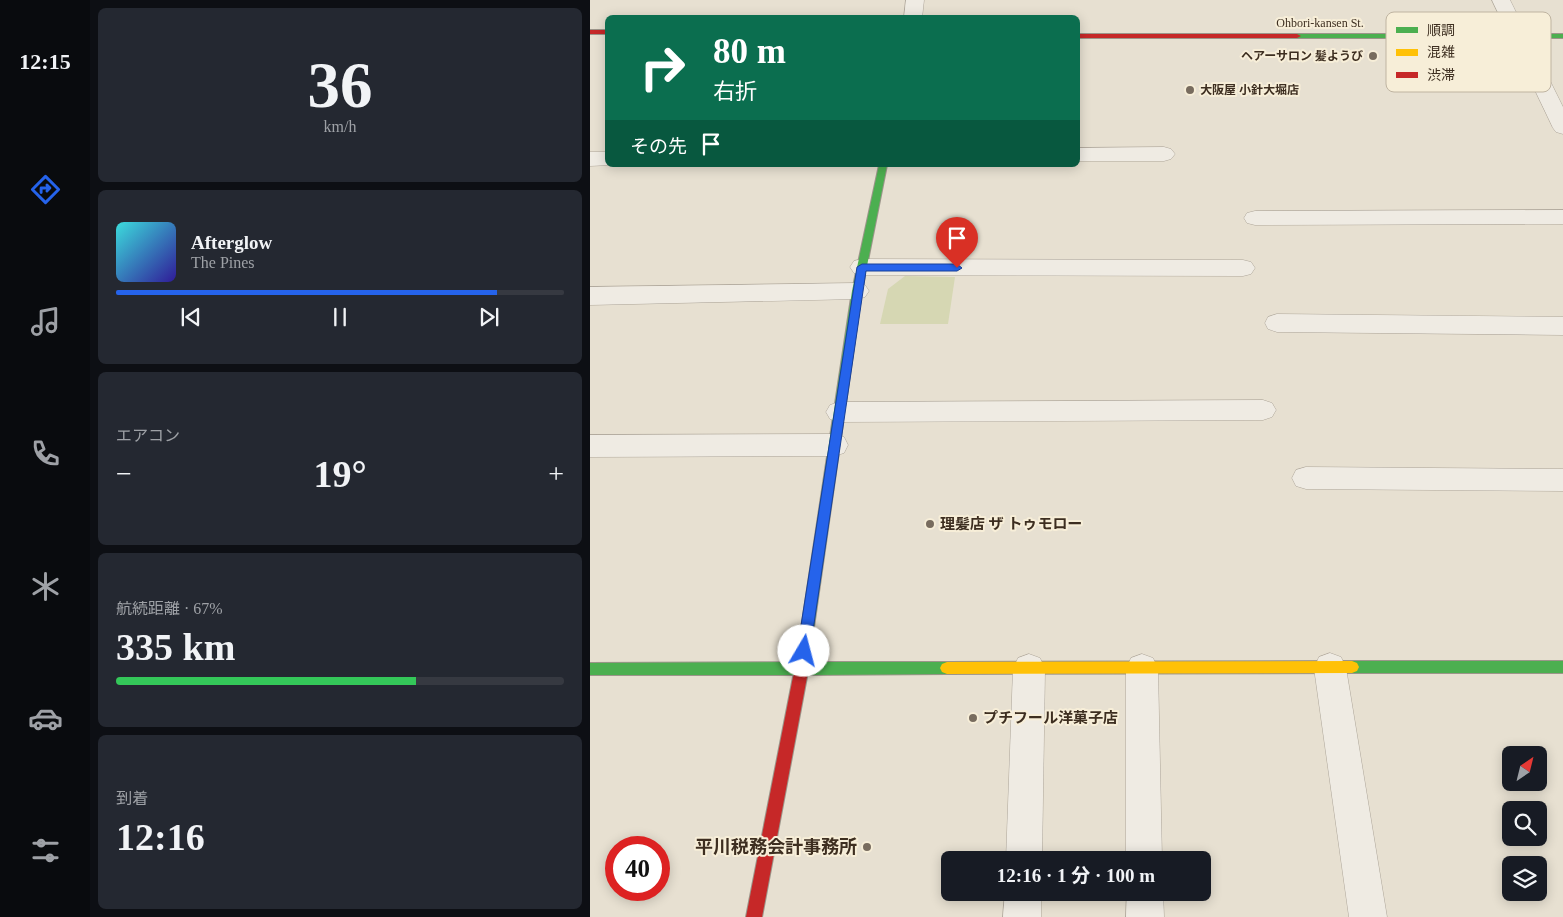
<!DOCTYPE html>
<html lang="ja">
<head>
<meta charset="utf-8">
<style>
  :root { --surface:#171b24; --page:#242831; --text:#f1f3f6; --muted:#9ea1a6; --line:#363941; --accent:#2563eb }
  body { margin:0; font-family:"Times New Roman","Noto Sans JP",serif; background:var(--page); color:var(--text); height:100vh; display:flex; flex-direction:column; font-size:19px; white-space:nowrap }
  * { box-sizing:border-box; margin:0 }
  p { font-size:16px; color:var(--muted) }
  .icon { flex:none; width:28px; height:28px; fill:none; stroke:currentColor; stroke-width:2; stroke-linecap:round; stroke-linejoin:round }
  .map { position:relative; flex:1; overflow:hidden }
  .side { display:flex; flex-direction:column; gap:8px; padding:8px; background:#0d0f14; width:500px }
  .side>* { flex:none }
  .top-card { position:absolute; left:15px; top:15px; width:475px; height:152px; border-radius:8px; box-shadow:0 2px 12px #0003; background:#0b6e4f; color:#fff; overflow:hidden }
  .needle { width:32px; rotate:35deg }
  .fabs { position:absolute; left:912px; top:746px; display:grid; gap:10px }
  .fabs a { display:grid; place-items:center; width:45px; height:45px; border-radius:8px; background:var(--surface); box-shadow:0 2px 12px #0003; font-size:25px }
  .speed { position:absolute; left:15px; top:836px; display:flex; gap:10px; font-size:25px; font-weight:700; text-align:center }
  .speed>* { display:grid; place-content:center; width:65px; height:65px; border-radius:50%; background:var(--surface); box-shadow:0 2px 12px #0003; line-height:1 }
  .speed .limit { border:8px solid #d22; background:#fff; color:#111 }
  .pin { position:absolute; display:grid; place-items:center; width:42px; height:42px; color:#fff; margin:-51px -21px; border-radius:50% 50% 50% 0; rotate:-45deg; box-shadow:0 0 5px #0007 }
  .pin .icon { rotate:45deg }
  .me { position:absolute; width:55px; margin:-28px; rotate:8deg; stroke-linejoin:round; filter:drop-shadow(0 0 4px #0008) }
  .turn { display:flex; align-items:center; gap:18px; height:105px; padding:0 25px; font-size:22px }
  .turn .icon { width:65px; height:65px; stroke-width:2.5 }
  .turn b { display:block; font-size:35px; line-height:42px }
  .then { display:flex; align-items:center; height:48px; padding:0 25px; background:#0003; gap:10px; font-size:19px }
  .big { font-size:38px; font-weight:700; line-height:1.1 }
  .side .card { flex:1; display:flex; flex-direction:column; justify-content:center; gap:8px; min-width:0; padding:0 18px; border-radius:8px; background:var(--page) }
  .side .dial { align-items:center; gap:0 }
  .dial b { font-size:65px; line-height:1 }
  .song { display:flex; align-items:center; gap:15px }
  .cover { width:60px; height:60px; border-radius:8px; background:linear-gradient(135deg,hsl(180 70% 55%),hsl(250 70% 35%)) }
  .played { height:5px; border-radius:2px; background:linear-gradient(90deg,var(--accent) 85%,var(--line) 85%) }
  .keys { display:flex; justify-content:space-around; direction:ltr }
  .heat { display:flex; justify-content:space-between; align-items:center; font-size:28px; direction:ltr }
  .charge { height:8px; border-radius:4px; background:linear-gradient(90deg,#34c759 67%,var(--line) 0) }
  .trip { position:absolute; left:351px; top:851px; width:270px; height:50px; border-radius:8px; background:var(--surface); box-shadow:0 2px 12px #0003; font-weight:700; line-height:50px; text-align:center }
  main { display:flex; flex:1; min-height:0 }
  .tabs { display:flex; flex-direction:column; width:90px; justify-content:space-around; align-items:center; background:#090b0e; color:var(--muted) }
  .tabs .icon { width:35px; height:35px }
  .tabs .active { color:var(--accent) }
  .tabs b { font-size:22px; color:var(--text) }
  .map>svg:first-child { display:block }
  .green { fill:#d6d7b3 }
  .lines { fill:none; stroke-linecap:round; stroke-linejoin:round }
  .street-casing { stroke:#ada599; stroke-width:1 }
  .fast-casing { stroke:#9c958a; stroke-width:2 }
  .slow-casing { stroke:#9c958a; stroke-width:2 }
  .jam-casing { stroke:#9c958a; stroke-width:2 }
  .street { fill:#efebe3; fill-rule:evenodd }
  .fast { fill:#4caf50; fill-rule:evenodd }
  .slow { fill:#ffc107; fill-rule:evenodd }
  .jam { fill:#c62828; fill-rule:evenodd }
  .route { fill:#2563eb; stroke:#184099 }
  .poi-dot { fill:#786c5e; stroke:#f7eed8; stroke-width:2 }
  .labels { text-anchor:middle; stroke-width:4; stroke-linejoin:round; paint-order:stroke }
  .far-street-label { font-size:12px; fill:#3d2e20; stroke:#f7eed8 }
  .far-poi-label { font-size:12px; font-weight:bold; fill:#3d2e20; stroke:#f7eed8; text-anchor:end }
  .poi-label { font-size:15px; font-weight:bold; fill:#3d2e20; stroke:#f7eed8; text-anchor:start }
  .near-poi-label { font-size:18px; font-weight:bold; fill:#3d2e20; stroke:#f7eed8; text-anchor:end }
  .key { fill:#f7eed8; stroke:#bfb4a1; stroke-width:1 }
  .key-label { font-size:14px; fill:#3d2e20 }
</style>
</head>
<body>
<main>
<nav class="tabs">
<b>12:15</b>
<svg class="icon active" aria-label="directions" viewBox="0 0 24 24"><path d="M12 3l9 9-9 9-9-9zM9 14v-3h6M13 9l2 2-2 2"/></svg>
<svg class="icon" aria-label="music" viewBox="0 0 24 24"><path d="M9 18V5l10-2v13"/><circle cx="6" cy="18" r="3"/><circle cx="16" cy="16" r="3"/></svg>
<svg class="icon" aria-label="phone" viewBox="0 0 24 24"><path d="M5 4h4l2 5-3 2q2 4 5 5l2-3 5 2v4C11 20 4 13 5 4z"/></svg>
<svg class="icon" aria-label="climate" viewBox="0 0 24 24"><path d="M12 3v18M4 7l16 10M4 17L20 7"/></svg>
<svg class="icon" aria-label="car" viewBox="0 0 24 24"><path d="M5 17H2v-5l4-1 3-4h7l3 4 3 1v5h-3M9 17h6M6 11h13"/><circle cx="7" cy="17" r="2"/><circle cx="17" cy="17" r="2"/></svg>
<svg class="icon" aria-label="filters" viewBox="0 0 24 24"><path d="M4 7h16M4 17h16"/><circle cx="9" cy="7" r="2"/><circle cx="15" cy="17" r="2"/></svg>
</nav>
<section class="side">
<div class="card dial"><b>36</b><p>km/h</p></div>
<div class="card">
<div class="song"><i class="cover"></i><div><b>Afterglow</b><p>The Pines</p></div></div>
<div class="played"></div>
<div class="keys"><svg class="icon" aria-label="previous" viewBox="0 0 24 24"><path d="M18 5L8 12l10 7zM5 5v14"/></svg><svg class="icon" aria-label="pause" viewBox="0 0 24 24"><path d="M8 5v14M16 5v14"/></svg><svg class="icon" aria-label="next" viewBox="0 0 24 24"><path d="M6 5l10 7-10 7zM19 5v14"/></svg></div>
</div>
<div class="card"><p>エアコン</p>
<div class="heat"><a>−</a><b class="big">19°</b><a>+</a></div>
</div>
<div class="card"><p>航続距離 · 67%</p><b class="big">335 km</b><div class="charge"></div></div>
<div class="card"><p>到着</p><b class="big">12:16</b></div>
</section>
<div class="map">
<svg width="973" height="917" viewBox="0 0 973 917">
  <rect width="100%" height="100%" fill="#e7e0d1"/>
  <path class="green" d="M 315,276 L 365,277 L 358,324 L 290,324 L 298,289 Z"/>
  <g class="lines">
    <g class="street-casing">
      <g id="street">
        <path d="M 316,0 L 334,0 L 332,18 L 314,18 Z"/>
        <path d="M 902,0 L 920,0 L 973,107 L 973,134 L 966,132 L 963,128 Z"/>
        <path d="M 574,147 L 581,149 L 585,154 L 581,159 L 574,161 L 488,161 L 488,148 Z"/>
        <path d="M 0,152 L 18,152 L 18,165 L 20,165 L 0,166 Z"/>
        <path d="M 973,210 L 973,224 L 665,225 L 657,223 L 654,218 L 657,213 L 665,211 Z"/>
        <path d="M 272,259 L 653,260 L 661,262 L 665,268 L 661,274 L 653,276 L 272,275 L 264,273 L 260,267 L 264,261 Z"/>
        <path d="M 267,283 L 275,285 L 279,291 L 275,297 L 267,299 L 0,305 L 0,287 Z"/>
        <path d="M 687,314 L 973,317 L 973,335 L 687,332 L 678,329 L 675,323 L 678,317 Z"/>
        <path d="M 673,400 L 682,403 L 686,410 L 682,417 L 673,420 L 249,422 L 240,419 L 236,412 L 240,405 L 249,402 Z"/>
        <path d="M 244,434 L 254,437 L 258,445 L 254,453 L 244,456 L 0,457 L 0,435 Z"/>
        <path d="M 716,467 L 973,469 L 973,491 L 716,489 L 706,486 L 702,478 L 706,470 Z"/>
        <path d="M 740,653 L 751,657 L 756,668 L 797,917 L 759,917 L 724,668 L 729,657 Z"/>
        <path d="M 439,654 L 450,658 L 455,669 L 452,860 L 416,860 L 423,669 L 428,658 Z"/>
        <path d="M 552,654 L 563,658 L 568,669 L 572,860 L 536,860 L 536,669 L 541,658 Z"/>
        <path d="M 415,892 L 451,892 L 451,917 L 413,917 Z"/>
        <path d="M 537,892 L 573,892 L 574,917 L 536,917 Z"/>
      </g>
    </g>
    <g class="fast-casing">
      <g id="fast">
        <rect x="704" y="34" width="269" height="4"/>
        <path d="M 289,165 L 297,165 L 272,291 L 219,662 L 357,662 L 362,664 L 364,668 L 362,672 L 357,674 L 217,675 L 215,681 L 210,683 L 205,681 L 204,675 L 0,675 L 0,663 L 206,662 L 262,291 Z"/>
        <path d="M 762,661 L 973,661 L 973,673 L 762,673 L 757,671 L 755,667 L 757,663 Z"/>
      </g>
    </g>
    <g class="slow-casing">
      <path id="slow" d="M 762,661 L 767,663 L 769,667 L 767,671 L 762,673 L 357,674 L 352,672 L 350,668 L 352,664 L 357,662 Z"/>
    </g>
    <g class="jam-casing">
      <g id="jam">
        <rect x="0" y="30" width="18" height="4"/>
        <path d="M 488,34 L 707,34 L 711,36 L 707,38 L 488,38 Z"/>
        <path d="M 210,671 L 215,673 L 217,677 L 172,917 L 156,917 L 203,677 L 205,673 Z"/>
      </g>
    </g>
    <use href="#street" class="street"/>
    <use href="#fast" class="fast"/>
    <use href="#slow" class="slow"/>
    <use href="#jam" class="jam"/>
  </g>
  <path class="route" d="M 272,264 L 367,264 L 372,268 L 367,271 L 276,271 L 220,651 L 218,655 L 214,657 L 209,655 L 207,651 L 267,267 Z"/>
  <g class="poi-dot">
    <circle cx="783" cy="56" r="5"/>
    <circle cx="600" cy="90" r="5"/>
    <circle cx="340" cy="524" r="5"/>
    <circle cx="383" cy="718" r="5"/>
    <circle cx="277" cy="847" r="5"/>
  </g>
  <g class="labels">
    <g class="far-street-label">
      <text x="730" y="27">Ohbori-kansen St.</text>
    </g>
    <g class="far-poi-label">
      <text x="773" y="60">ヘアーサロン 髪ようび</text>
      <text x="610" y="94" text-anchor="start">大阪屋 小針大堀店</text>
    </g>
    <g class="poi-label">
      <text x="350" y="529">理髪店 ザ トゥモロー</text>
      <text x="393" y="723">プチフール洋菓子店</text>
    </g>
    <g class="near-poi-label">
      <text x="267" y="853">平川税務会計事務所</text>
    </g>
  </g>
  <rect x="796" y="12" width="165" height="80" rx="8" class="key"/>
  <rect x="806" y="27" width="22" height="6" fill="#4caf50"/>
  <rect x="806" y="49" width="22" height="7" fill="#ffc107"/>
  <rect x="806" y="72" width="22" height="6" fill="#c62828"/>
  <g class="key-label">
    <text x="837" y="35">順調</text>
    <text x="837" y="57">混雑</text>
    <text x="837" y="80">渋滞</text>
  </g>
</svg>
<div class="fabs">
<a><svg class="needle" viewBox="-14 -14 28 28"><path d="M0-13l5 13h-10z" fill="#e53935"/><path d="M0 13l5-13h-10z" fill="#9ea1a6"/></svg></a>
<a><svg class="icon" aria-label="search" viewBox="0 0 24 24"><circle cx="10" cy="10" r="6"/><path d="M15 15l6 6"/></svg></a>
<a><svg class="icon" aria-label="layers" viewBox="0 0 24 24"><path d="M12 4l9 5-9 5-9-5zM3 14l9 5 9-5"/></svg></a>
</div>
<div class="speed"><div class="limit">40</div></div>
<div class="pin" style="left:367px;top:268px;background:#d93025"><svg class="icon" aria-label="arrive" viewBox="0 0 24 24"><path d="M6 21V4h12l-3 4 3 4H6"/></svg></div>
<svg class="me" style="left:214px;top:651px" viewBox="-20 -20 40 40"><circle r="19" fill="#fff"/><path d="M0-13L10 11 0 6-10 11z" fill="#2563eb"/></svg>
<div class="trip">12:16 · 1 分 · 100 m</div>
<div class="top-card">
<div class="turn"><svg class="icon" aria-label="right" viewBox="0 0 24 24"><path d="M7 20v-9h11M14 6l5 5-5 5"/></svg><div><b>80 m</b>右折</div></div>
<div class="then">その先<svg class="icon" aria-label="arrive" viewBox="0 0 24 24"><path d="M6 21V4h12l-3 4 3 4H6"/></svg></div>
</div>
</div>
</main>
</body>
</html>
